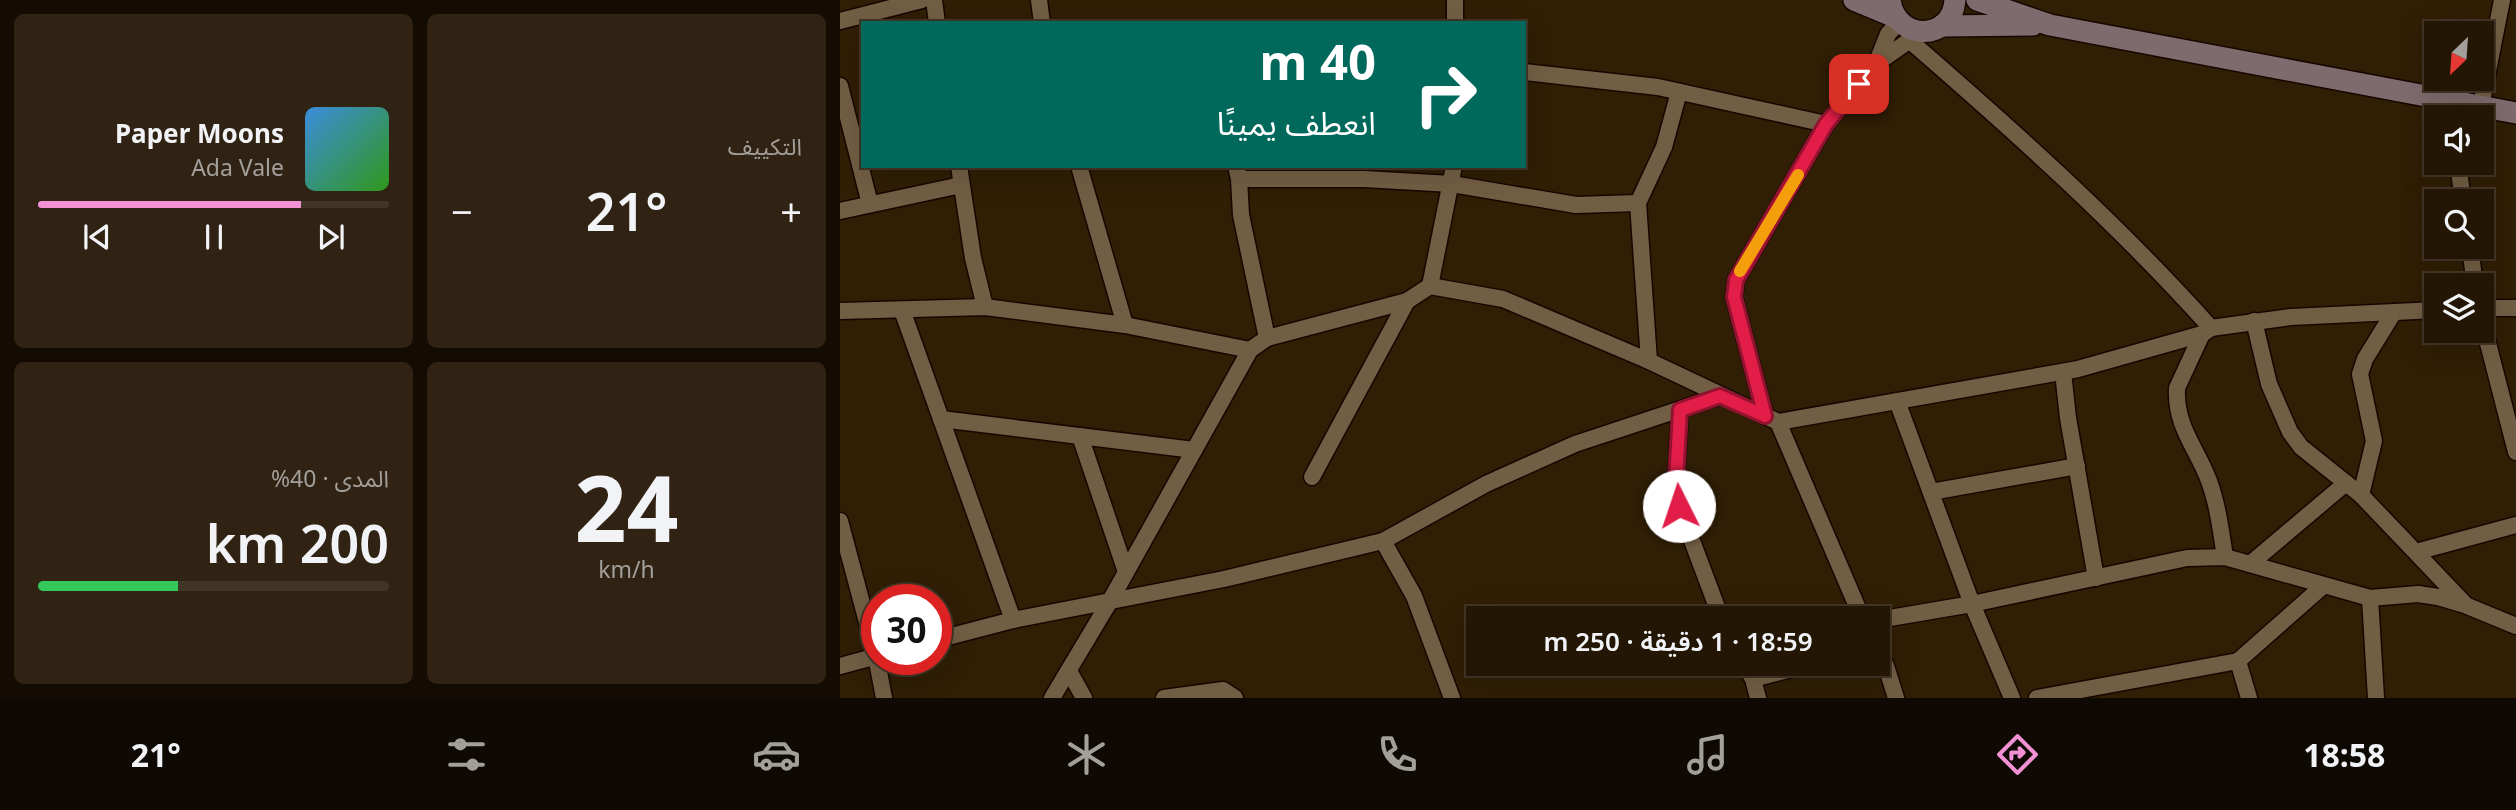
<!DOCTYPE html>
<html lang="ar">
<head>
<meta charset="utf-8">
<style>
  :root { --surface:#241604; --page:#302313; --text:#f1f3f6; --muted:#a39f9a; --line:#413526; --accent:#f391d5 }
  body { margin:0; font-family:"Noto Sans","Noto Sans Arabic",sans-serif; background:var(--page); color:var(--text); direction:rtl; height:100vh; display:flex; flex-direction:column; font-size:26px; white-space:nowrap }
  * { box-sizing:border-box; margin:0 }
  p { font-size:23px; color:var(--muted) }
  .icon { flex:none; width:38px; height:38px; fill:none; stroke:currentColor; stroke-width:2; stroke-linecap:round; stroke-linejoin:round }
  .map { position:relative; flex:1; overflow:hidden; direction:ltr }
  .drawer { display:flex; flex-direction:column; gap:14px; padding:14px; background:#140c02; width:840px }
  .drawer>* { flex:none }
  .hud { position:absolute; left:21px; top:21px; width:665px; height:147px; border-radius:0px; box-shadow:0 7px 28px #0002,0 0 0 2px var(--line); direction:rtl; background:#00695c; color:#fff; overflow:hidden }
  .needle { width:46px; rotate:205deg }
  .tools { position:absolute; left:1584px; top:21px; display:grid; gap:14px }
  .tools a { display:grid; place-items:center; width:70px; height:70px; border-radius:0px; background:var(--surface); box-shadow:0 7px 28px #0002,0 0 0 2px var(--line); font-size:35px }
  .speed { position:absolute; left:21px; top:584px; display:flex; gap:14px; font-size:35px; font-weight:700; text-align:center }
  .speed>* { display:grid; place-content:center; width:91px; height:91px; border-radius:50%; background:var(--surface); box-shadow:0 7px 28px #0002,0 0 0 2px var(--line); line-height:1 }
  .speed .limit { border:10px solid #d22; background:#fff; color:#111 }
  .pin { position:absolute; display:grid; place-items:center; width:60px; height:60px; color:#fff; margin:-30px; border-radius:14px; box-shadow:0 4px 10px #0006 }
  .me { position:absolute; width:77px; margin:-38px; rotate:356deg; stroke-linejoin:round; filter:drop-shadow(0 0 5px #0008) }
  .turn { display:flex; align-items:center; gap:24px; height:147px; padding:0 35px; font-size:32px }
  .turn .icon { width:91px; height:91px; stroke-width:2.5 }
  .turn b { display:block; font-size:49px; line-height:60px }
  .big { font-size:52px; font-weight:600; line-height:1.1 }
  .drawer .widget { flex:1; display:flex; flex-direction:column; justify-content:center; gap:10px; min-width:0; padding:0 24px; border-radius:10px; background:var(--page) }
  .drawer .dial { align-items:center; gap:0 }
  .dial b { font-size:91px; line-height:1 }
  .song { display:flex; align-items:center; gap:21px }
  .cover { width:84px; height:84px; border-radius:10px; background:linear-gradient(135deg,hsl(210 70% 55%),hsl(110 70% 35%)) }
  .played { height:7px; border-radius:4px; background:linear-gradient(90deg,var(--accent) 75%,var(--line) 75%) }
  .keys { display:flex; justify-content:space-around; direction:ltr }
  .heat { display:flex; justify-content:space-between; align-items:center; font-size:38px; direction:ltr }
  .charge { height:10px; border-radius:5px; background:linear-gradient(90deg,#34c759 40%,var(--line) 0) }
  .drawer .tiles { flex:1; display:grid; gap:14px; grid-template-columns:repeat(2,1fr) }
  .trip { position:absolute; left:626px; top:606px; width:424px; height:70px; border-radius:0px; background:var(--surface); box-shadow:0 7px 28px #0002,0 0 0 2px var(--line); font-weight:600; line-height:70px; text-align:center; direction:rtl }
  .menu { display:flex; height:112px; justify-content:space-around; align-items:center; background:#0e0902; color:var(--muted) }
  .menu .icon { width:49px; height:49px }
  .menu .current { color:var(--accent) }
  .menu b { font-size:32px; color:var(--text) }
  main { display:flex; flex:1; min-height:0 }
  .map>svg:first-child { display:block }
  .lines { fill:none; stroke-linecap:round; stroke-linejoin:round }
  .minor-casing { stroke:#170700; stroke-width:19 }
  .secondary-casing { stroke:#170700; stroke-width:24 }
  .minor { stroke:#725e44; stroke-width:16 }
  .secondary { stroke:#7f6b6d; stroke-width:21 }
  .route-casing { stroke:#92132f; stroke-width:18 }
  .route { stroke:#e11d48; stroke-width:12 }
  .slow { stroke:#f59e0b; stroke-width:12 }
</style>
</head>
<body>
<main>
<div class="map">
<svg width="1676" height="698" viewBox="0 0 1676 698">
  <rect width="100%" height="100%" fill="#301e05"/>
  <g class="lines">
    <g class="minor-casing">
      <g id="minor">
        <path d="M 94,0 L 97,23"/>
        <path d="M 199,0 L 202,23"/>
        <path d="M 0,21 L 82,0"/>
        <path d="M 615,23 L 615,0"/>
        <path d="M 1069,40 C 1174,131 1278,224 1371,328 L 1451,317 L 1596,310"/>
        <path d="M 1036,64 L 1048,34 L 1059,22"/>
        <path d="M 684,72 L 818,87 L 986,124"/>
        <path d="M 0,86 L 30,204"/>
        <path d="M 1641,106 L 1662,0"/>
        <path d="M 1618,163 L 1623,201"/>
        <path d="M 119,166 L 133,258 L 145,307"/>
        <path d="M 239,166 L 285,325"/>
        <path d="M 396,166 L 399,179 L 401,215 L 427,338"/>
        <path d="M 399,179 L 524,179 L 612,184 L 736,205 L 798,203"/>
        <path d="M 0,211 L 121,185"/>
        <path d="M 1630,247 L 1635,285"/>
        <path d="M 590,286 L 614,166"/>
        <path d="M 1642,308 L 1676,308"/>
        <path d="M 62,310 L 173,620 L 384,579 L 543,541 L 574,596 L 612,698"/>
        <path d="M 0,311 L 145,307 L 285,325 L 410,350"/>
        <path d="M 1642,320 L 1676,452"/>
        <path d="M 1414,321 L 1429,384 L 1450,432 L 1461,447 L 1521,495 L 1624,603"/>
        <path d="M 1362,334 L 1337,388 C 1335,427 1357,448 1369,481 C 1378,505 1381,532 1385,557"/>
        <path d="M 809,361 L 798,203 L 824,147 L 839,92"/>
        <path d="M 1223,372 L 1228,418 L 1256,578"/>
        <path d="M 1057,401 L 1132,604 L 1172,698"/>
        <path d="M 840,410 L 836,481 L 839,506 L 881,618"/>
        <path d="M 925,416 L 894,297 L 896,280 L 986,124 L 1036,64 L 1077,35"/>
        <path d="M 101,419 L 354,450"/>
        <path d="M 240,436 L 286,572"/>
        <path d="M 472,477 L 567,301"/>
        <path d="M 1091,492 L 1237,466"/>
        <path d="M 1521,495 L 1534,441 L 1520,374 L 1525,359 L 1554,312"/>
        <path d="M 0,521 L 36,656 L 44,698"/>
        <path d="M 543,541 L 646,484 L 735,444 L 880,396"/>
        <path d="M 1576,552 L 1676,525"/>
        <path d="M 1410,564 L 1506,483"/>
        <path d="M 1530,598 L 1536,698"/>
        <path d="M 1022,618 L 938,422 L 1238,369 L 1362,334 L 1371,328"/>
        <path d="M 1038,620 L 1132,604 L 1347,558 L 1385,557 L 1530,598 L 1578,594 L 1598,597 L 1625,605 L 1676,626"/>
        <path d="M 96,640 L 173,620"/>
        <path d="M 1038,650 L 1046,666 L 1056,698"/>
        <path d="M 1398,661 L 1483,586"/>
        <path d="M 904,663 L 913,679 L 918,698"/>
        <path d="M 0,666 L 37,656"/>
        <path d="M 229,671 L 244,698"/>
        <path d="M 913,679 L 975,663"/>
        <path d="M 212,698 L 270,601 L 410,350 L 427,338 L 567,301 L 590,286 L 663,299 L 809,361 L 938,422"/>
        <path d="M 324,698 L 383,690 L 395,698"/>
        <path d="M 1197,698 L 1398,661 L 1409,698"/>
      </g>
    </g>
    <g class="secondary-casing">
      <g id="secondary">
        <path d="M 1014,0 L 1055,17"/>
        <path d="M 1050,0 C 1056,42 1112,42 1115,0"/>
        <path d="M 1137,0 L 1210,25 L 1676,113"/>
        <path d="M 1101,26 L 1193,25"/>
      </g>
    </g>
    <use href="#minor" class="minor"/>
    <use href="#secondary" class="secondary"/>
  </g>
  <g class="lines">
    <g class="route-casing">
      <path id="route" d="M 839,506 L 836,481 L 840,410 L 880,396 L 925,416 L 894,297 L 896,280 L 986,124 L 1019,84"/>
    </g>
    <use href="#route" class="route"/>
    <path class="slow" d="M 900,271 L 958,175"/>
  </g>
</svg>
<div class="tools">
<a><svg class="needle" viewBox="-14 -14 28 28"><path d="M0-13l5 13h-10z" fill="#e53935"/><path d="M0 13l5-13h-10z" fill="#a39f9a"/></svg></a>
<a><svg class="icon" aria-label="sound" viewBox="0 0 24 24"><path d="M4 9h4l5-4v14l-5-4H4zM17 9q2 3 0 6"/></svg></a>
<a><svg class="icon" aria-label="search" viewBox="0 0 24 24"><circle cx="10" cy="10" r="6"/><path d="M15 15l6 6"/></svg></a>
<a><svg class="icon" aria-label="layers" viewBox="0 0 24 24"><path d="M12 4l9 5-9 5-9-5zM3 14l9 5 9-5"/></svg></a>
</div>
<div class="speed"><div class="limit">30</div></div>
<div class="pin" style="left:1019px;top:84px;background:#d93025"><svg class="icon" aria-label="arrive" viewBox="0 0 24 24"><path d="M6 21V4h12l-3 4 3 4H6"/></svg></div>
<svg class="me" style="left:839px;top:506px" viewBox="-20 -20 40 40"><circle r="19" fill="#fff"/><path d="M0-13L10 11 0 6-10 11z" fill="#e11d48"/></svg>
<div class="trip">18:59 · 1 دقيقة · 250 m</div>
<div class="hud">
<div class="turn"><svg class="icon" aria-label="right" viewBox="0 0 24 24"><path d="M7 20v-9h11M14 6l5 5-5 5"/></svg><div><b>40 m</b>انعطف يمينًا</div></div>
</div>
</div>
<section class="drawer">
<div class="tiles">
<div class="widget"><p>التكييف</p>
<div class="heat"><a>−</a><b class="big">21°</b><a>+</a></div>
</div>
<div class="widget">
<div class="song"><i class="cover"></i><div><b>Paper Moons</b><p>Ada Vale</p></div></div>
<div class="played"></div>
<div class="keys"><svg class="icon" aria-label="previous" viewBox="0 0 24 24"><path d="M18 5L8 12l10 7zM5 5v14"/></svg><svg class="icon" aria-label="pause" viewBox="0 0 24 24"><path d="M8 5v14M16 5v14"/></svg><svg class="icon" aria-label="next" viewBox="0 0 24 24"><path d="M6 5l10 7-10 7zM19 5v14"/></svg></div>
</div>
<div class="widget dial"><b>24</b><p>km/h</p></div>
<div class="widget"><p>المدى · 40%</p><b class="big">200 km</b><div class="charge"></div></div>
</div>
</section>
</main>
<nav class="menu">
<b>18:58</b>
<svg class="icon current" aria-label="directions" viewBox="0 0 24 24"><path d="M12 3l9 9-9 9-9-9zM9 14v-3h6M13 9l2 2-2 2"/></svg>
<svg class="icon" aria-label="music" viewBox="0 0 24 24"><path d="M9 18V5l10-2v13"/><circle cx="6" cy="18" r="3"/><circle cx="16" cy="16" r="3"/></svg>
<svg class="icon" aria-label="phone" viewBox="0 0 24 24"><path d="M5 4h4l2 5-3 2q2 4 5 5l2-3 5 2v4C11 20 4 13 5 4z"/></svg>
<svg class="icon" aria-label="climate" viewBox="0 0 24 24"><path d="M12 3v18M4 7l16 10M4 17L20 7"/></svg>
<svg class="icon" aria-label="car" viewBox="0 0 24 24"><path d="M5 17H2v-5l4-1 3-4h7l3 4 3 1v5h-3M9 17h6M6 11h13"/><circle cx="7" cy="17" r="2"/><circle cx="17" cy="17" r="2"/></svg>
<svg class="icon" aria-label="filters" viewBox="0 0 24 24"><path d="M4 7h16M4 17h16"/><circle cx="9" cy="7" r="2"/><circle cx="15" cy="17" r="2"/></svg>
<b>21°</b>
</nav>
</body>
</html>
